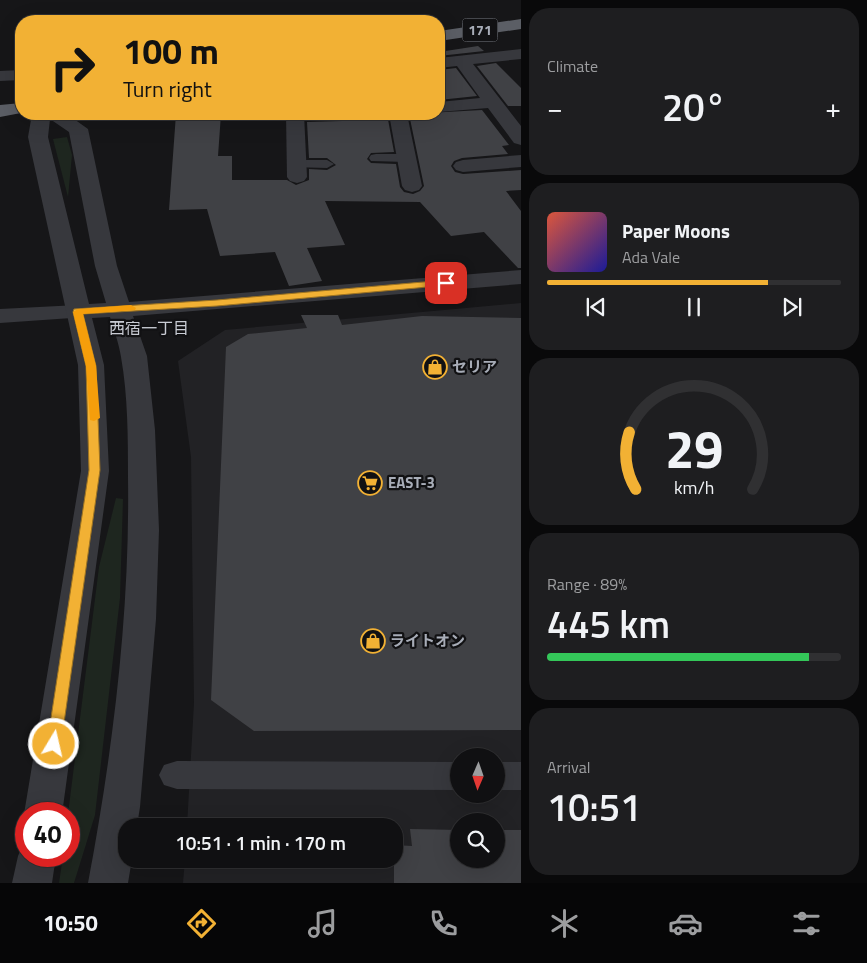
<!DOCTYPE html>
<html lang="en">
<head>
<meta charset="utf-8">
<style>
  :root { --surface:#101012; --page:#1e1e20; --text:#f1f3f6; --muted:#9c9d9f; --line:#303032; --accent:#f2b134 }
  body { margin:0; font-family:"Titillium Web","Noto Sans JP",sans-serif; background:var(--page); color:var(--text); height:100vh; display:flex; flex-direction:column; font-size:19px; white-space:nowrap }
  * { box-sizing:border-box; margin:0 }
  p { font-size:16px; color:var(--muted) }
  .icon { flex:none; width:28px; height:28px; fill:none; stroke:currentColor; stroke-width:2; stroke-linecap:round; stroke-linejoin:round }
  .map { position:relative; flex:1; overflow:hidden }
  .sheet { display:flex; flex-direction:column; gap:8px; padding:8px; background:#09090a; width:346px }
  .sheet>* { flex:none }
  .guide { position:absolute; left:15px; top:15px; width:430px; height:105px; border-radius:20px; box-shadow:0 5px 20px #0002,0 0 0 1px var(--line); background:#f2b134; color:#111; overflow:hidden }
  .needle { width:32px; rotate:182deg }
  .buttons { position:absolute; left:450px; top:748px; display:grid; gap:10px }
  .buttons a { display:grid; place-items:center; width:55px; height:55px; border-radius:50%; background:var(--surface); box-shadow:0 5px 20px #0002,0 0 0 1px var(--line); font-size:25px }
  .speed { position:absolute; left:15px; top:802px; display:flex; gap:10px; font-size:25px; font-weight:700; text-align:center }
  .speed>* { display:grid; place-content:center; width:65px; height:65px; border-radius:50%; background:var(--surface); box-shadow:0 5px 20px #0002,0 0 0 1px var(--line); line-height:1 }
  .speed .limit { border:8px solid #d22; background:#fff; color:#111 }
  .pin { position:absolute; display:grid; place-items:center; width:42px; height:42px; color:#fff; margin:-21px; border-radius:10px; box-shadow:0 2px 8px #0006 }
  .me { position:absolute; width:55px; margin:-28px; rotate:9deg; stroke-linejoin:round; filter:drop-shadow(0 0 4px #0008) }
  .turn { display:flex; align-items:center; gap:18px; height:105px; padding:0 25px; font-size:22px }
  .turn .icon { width:65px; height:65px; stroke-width:2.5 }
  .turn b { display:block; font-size:35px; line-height:42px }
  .big { font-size:38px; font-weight:600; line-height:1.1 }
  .sheet .widget { flex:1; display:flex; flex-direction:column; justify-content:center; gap:8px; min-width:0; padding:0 18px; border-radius:20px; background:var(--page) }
  .sheet .dial { align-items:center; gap:0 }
  .dial svg { height:130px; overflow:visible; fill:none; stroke:var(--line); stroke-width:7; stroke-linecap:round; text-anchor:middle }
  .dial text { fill:var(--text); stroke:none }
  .song { display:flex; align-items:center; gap:15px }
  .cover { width:60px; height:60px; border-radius:8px; background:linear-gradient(135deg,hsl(10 70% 55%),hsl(240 70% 35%)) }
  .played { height:5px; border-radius:2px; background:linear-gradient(90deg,var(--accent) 75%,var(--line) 75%) }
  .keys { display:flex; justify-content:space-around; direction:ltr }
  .heat { display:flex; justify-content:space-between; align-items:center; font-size:28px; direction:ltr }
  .charge { height:8px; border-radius:4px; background:linear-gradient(90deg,#34c759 89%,var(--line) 0) }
  .trip { position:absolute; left:118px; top:818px; width:285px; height:50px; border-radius:20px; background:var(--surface); box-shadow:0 5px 20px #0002,0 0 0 1px var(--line); font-weight:600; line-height:50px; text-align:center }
  .tab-bar { display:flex; height:80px; justify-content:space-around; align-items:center; background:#060607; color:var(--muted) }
  .tab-bar .icon { width:35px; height:35px }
  .tab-bar .active { color:var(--accent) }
  .tab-bar b { font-size:22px; color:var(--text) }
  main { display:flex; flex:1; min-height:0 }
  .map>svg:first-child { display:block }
  .built { fill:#222225; fill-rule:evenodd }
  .green { fill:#1e261f }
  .building { fill:#404145 }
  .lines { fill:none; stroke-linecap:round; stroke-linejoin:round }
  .service { fill:#37383d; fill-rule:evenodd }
  .pedestrian { fill:#37383d; fill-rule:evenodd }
  .minor { fill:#37383d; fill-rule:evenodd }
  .tertiary { fill:#37383d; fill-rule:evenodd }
  .trunk { fill:#5b5e65; fill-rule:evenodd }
  .route { fill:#f2b134; stroke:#9d7322 }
  .slow { fill:#f59e0b }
  .labels { text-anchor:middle; stroke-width:4.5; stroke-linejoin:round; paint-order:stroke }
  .shield { fill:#111113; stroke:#7b7e86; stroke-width:1 }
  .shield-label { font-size:14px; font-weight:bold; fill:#a8adb8 }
  .poi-label { font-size:15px; font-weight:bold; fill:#a8adb8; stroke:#111113; text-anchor:start }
  .neighbourhood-label { font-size:16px; fill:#c9ccd4; stroke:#111113 }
</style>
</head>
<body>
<main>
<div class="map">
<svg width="521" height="883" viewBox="0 0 521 883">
  <rect width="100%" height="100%" fill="#161618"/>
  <path class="built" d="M 521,303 L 521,883 L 183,883 L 185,859 L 394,859 L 394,826 L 187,826 L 194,703 L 191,457 L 178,361 L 225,330 ZM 459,756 L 496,756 L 496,794 L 459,794 ZM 459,821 L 496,821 L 496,859 L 459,859 Z"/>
  <g class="green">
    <path d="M 67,137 L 72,155 L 68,197 L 53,139 Z"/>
    <path d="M 116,498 L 123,499 L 120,598 L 95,815 L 74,883 L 59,883 L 63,856 L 69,856 L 68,814 L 99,567 Z"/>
  </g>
  <g class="building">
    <path d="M 478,46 L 484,51 L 439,56 L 439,52 Z"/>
    <path d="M 496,63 L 521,88 L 521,106 L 508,106 L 477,66 Z"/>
    <path d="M 456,68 L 477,96 L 439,100 L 439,70 Z"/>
    <path d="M 482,110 L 509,145 L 502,146 L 508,154 L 462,158 L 454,161 L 451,166 L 455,172 L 463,174 L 521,170 L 521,190 L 506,191 L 521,211 L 521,268 L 518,268 L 484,232 L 451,236 L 420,202 L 325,201 L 345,245 L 307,248 L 322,281 L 289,286 L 275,252 L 220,256 L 207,209 L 169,210 L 176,114 L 221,114 L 218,156 L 232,156 L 232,180 L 287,180 L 296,185 L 309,180 L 309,169 L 327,170 L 336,165 L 327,158 L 309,158 L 307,122 L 342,121 L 341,114 L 387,114 L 394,152 L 371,153 L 367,159 L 371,163 L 396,164 L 400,187 L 404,192 L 413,194 L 420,191 L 424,186 L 409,114 Z"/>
    <path d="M 301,315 L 338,315 L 342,325 L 422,316 L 521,318 L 521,730 L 254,731 L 211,700 L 226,347 L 248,334 L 307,328 Z"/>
    <path d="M 410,829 L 459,830 L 459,859 L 496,859 L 496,830 L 521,830 L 521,883 L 394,883 L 394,845 L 412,846 Z"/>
  </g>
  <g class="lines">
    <g class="service">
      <path d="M 290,114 L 327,114 L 328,115 C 321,122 300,120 291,118 Z"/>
      <path d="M 376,154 L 407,154 L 414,158 L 407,162 L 371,161 L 369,158 L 371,155 Z"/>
      <path d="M 296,160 L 327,160 L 334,164 L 327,168 L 291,167 L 289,164 L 291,161 Z"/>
    </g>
    <g class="pedestrian">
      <path d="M 177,761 L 459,762 L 459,790 L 177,789 L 164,785 L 159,775 L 164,765 Z"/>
      <rect x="496" y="762" width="25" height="28"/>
    </g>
    <g class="minor">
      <path d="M 521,49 L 521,59 L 473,64 L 521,126 L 521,145 L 514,143 L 488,108 L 439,112 L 439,102 L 480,98 L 457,66 L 439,68 L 439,58 Z"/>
      <path d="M 21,70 L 21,80 L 0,81 L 0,71 Z"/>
      <path d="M 286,114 L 304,114 L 307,177 L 304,181 L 297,183 L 290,181 L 287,177 Z"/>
      <path d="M 389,114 L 407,114 L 422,186 L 419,190 L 412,192 L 405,190 L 402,186 Z"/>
      <path d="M 521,155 L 521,167 L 463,172 L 456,170 L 453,166 L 456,162 L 463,160 Z"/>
      <path d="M 78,305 L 86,307 L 90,312 L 86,317 L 0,323 L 0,309 Z"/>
    </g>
    <g class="tertiary">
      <path d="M 32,114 L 67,114 L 88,129 L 117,266 L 129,302 L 521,270 L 521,284 L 133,316 L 147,356 L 155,430 L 159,530 L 156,619 L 140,807 L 137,826 L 126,826 L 126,859 L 132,859 L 128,883 L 88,883 C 113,750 130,613 128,478 C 128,438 128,396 121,357 C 119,344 114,330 110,317 L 92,318 L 104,365 L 109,471 L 62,814 L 26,814 L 26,818 L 24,814 L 81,471 L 78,365 L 28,137 ZM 50,119 L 69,132 L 95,266 L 106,303 L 89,304 L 48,137 Z"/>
      <path d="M 26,844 L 26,856 L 56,856 L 52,883 L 12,883 L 18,856 L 23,845 Z"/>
    </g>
    <g class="trunk">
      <path d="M 521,19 L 521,29 L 439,41 L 439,31 Z"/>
      <path d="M 21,103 L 21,113 L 0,117 L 0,105 Z"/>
    </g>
  </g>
  <path class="route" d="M 446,280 L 451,283 L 450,285 L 217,306 L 83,314 L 96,366 L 100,470 L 61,744 L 59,748 L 49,748 L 47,744 L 89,470 L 86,366 L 73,312 L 74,309 L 217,300 Z"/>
  <path class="slow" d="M 131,305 L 136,308 L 135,310 L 83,314 L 96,366 L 100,418 L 94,421 L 90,420 L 86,366 L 73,312 L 78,309 Z"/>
  <defs>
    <g id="shop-ring" transform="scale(1.25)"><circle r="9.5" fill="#111113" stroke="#f2b134" stroke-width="1.5"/><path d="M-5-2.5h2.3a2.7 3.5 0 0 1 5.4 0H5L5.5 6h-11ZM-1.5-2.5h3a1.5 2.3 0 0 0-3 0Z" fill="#f2b134"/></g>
    <g id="supermarket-ring" transform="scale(1.25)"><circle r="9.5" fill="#111113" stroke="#f2b134" stroke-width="1.5"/><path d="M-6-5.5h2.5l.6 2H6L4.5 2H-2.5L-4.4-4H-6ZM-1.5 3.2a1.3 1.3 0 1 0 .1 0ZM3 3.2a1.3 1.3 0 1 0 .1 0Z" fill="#f2b134"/></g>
  </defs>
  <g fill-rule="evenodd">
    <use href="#shop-ring" x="435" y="367"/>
    <use href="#supermarket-ring" x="370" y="483"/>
    <use href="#shop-ring" x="373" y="641"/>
  </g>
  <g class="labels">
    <rect class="shield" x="462.5" y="18.5" width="35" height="23" rx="4"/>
    <g class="shield-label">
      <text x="480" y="35">171</text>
    </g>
    <g class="poi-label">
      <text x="452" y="372">セリア</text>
      <text x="388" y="488">EAST-3</text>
      <text x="390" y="646">ライトオン</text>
    </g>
    <g class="neighbourhood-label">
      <text x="149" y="334">西宿一丁目</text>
    </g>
  </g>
</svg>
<div class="buttons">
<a><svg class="needle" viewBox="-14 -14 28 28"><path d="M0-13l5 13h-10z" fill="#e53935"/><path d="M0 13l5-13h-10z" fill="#9c9d9f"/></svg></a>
<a><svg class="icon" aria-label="search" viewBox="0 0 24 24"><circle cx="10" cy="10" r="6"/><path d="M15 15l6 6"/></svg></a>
</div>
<div class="speed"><div class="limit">40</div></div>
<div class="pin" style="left:446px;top:283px;background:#d93025"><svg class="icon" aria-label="arrive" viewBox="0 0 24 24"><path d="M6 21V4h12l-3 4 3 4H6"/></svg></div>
<svg class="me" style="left:54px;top:744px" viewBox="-20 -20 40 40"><circle r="17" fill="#f2b134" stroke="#fff" stroke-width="3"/><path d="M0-11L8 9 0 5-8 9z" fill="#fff"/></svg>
<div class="trip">10:51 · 1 min · 170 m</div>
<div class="guide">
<div class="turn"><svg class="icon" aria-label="right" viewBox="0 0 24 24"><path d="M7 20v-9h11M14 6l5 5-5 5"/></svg><div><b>100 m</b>Turn right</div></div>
</div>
</div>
<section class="sheet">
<div class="widget"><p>Climate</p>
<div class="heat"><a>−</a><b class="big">20°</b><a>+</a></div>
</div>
<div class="widget">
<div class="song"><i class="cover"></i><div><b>Paper Moons</b><p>Ada Vale</p></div></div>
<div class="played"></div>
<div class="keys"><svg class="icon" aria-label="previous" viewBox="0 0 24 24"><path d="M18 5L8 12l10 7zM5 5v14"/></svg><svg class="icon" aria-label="pause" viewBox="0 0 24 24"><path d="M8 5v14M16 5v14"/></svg><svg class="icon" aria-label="next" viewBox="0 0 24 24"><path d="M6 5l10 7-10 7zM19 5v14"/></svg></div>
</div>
<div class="widget dial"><svg viewBox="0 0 100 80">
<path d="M14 69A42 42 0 1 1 86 69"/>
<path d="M14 69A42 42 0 0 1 10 34" stroke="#f2b134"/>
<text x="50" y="56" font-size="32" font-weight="700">29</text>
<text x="50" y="72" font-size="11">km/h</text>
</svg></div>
<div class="widget"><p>Range · 89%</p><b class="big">445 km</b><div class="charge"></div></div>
<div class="widget"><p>Arrival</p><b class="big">10:51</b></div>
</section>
</main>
<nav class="tab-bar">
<b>10:50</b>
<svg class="icon active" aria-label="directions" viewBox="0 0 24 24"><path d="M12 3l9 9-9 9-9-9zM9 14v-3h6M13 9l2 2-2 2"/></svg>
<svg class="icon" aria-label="music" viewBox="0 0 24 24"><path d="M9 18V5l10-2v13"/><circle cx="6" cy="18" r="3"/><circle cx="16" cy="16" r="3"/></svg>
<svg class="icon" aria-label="phone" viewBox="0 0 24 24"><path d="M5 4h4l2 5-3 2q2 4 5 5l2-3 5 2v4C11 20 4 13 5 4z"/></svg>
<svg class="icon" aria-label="climate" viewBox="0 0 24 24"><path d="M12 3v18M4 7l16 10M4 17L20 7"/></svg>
<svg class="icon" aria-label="car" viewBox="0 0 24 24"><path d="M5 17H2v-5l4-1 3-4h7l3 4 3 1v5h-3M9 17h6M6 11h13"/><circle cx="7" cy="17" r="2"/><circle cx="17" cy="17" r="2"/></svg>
<svg class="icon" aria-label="filters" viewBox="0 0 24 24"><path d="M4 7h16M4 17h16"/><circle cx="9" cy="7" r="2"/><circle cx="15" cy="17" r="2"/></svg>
</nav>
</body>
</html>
